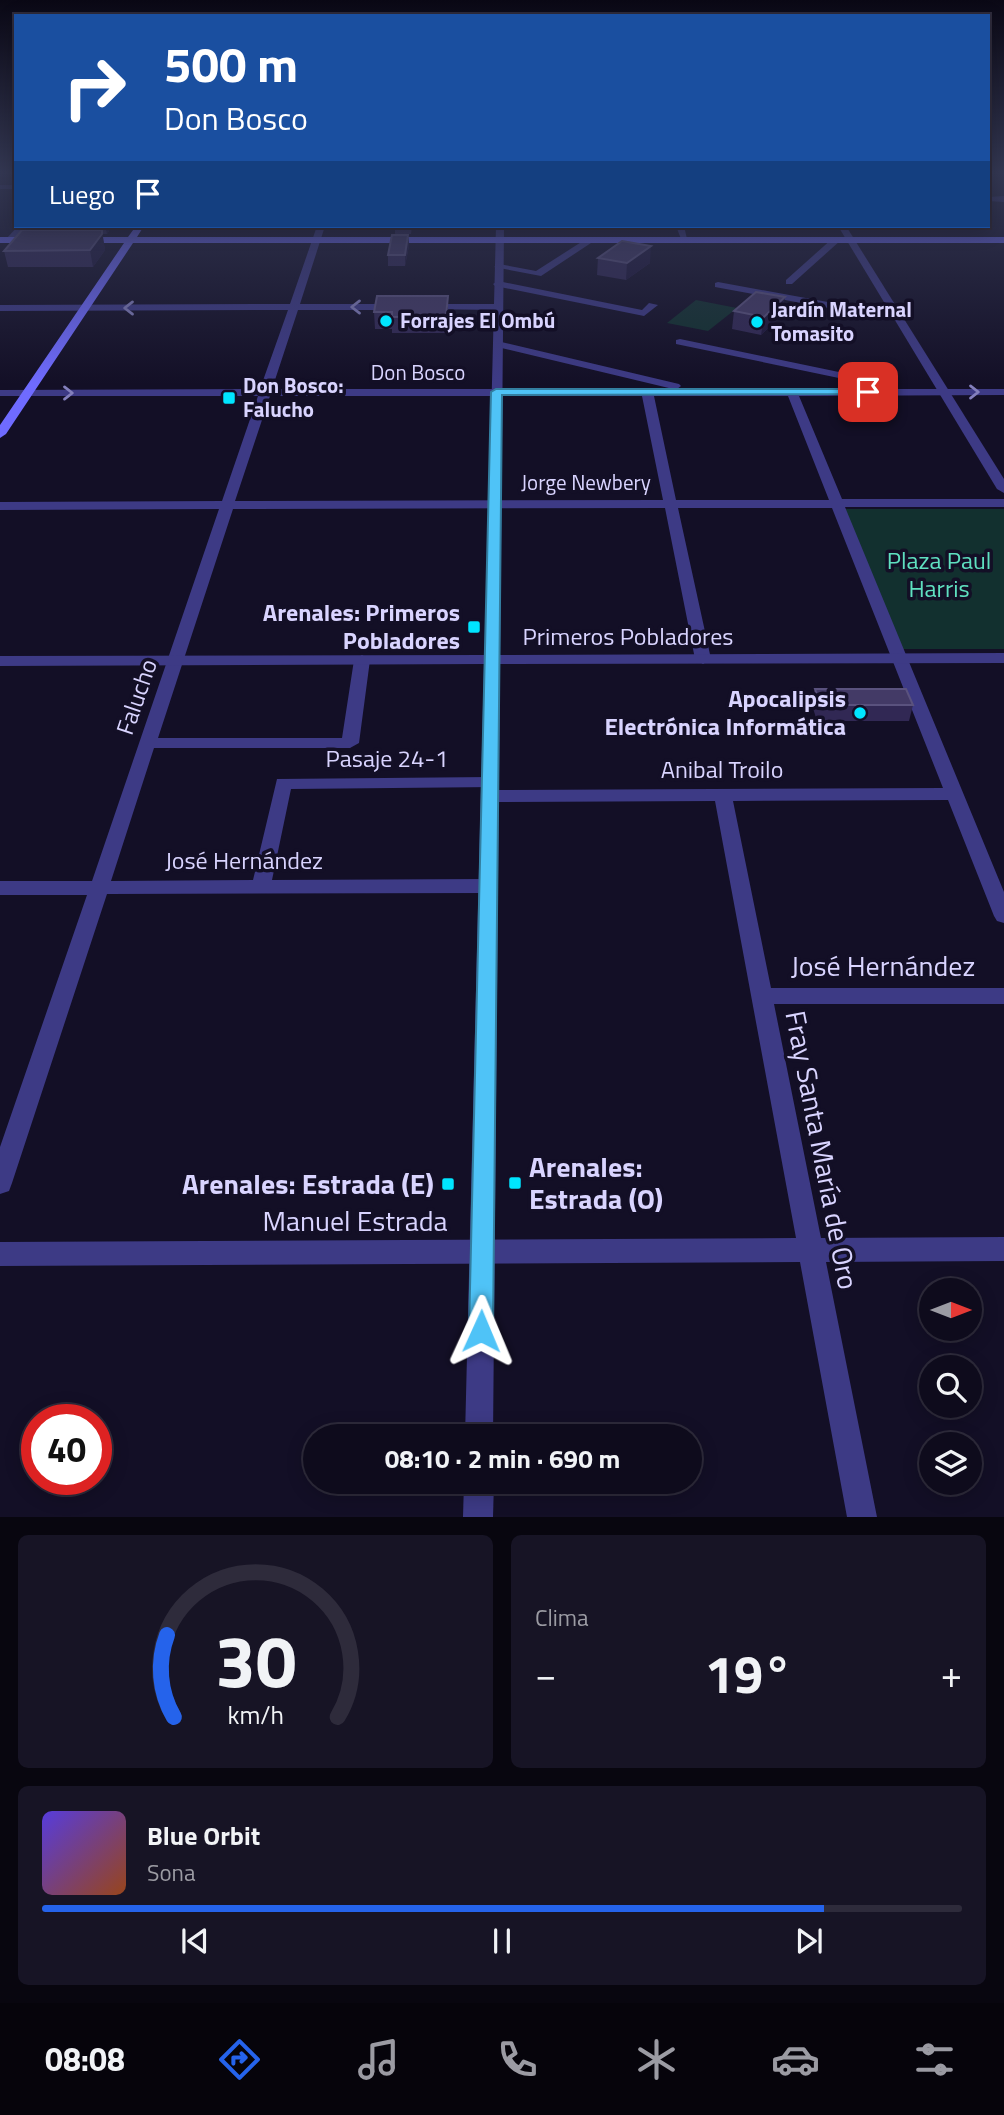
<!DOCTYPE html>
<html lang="es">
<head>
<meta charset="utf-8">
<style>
  :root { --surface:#0e0b1c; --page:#171425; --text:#f1f3f6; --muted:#9b9ba3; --line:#2e2b3b; --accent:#2563eb }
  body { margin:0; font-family:"Titillium Web",sans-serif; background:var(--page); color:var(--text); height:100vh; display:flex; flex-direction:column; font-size:26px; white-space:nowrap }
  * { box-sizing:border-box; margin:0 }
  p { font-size:23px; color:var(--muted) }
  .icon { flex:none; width:38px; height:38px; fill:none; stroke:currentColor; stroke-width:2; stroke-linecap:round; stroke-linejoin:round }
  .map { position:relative; height:1517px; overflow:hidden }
  .panel { display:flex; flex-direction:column; gap:18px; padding:18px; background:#08060f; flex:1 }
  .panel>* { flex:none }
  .banner { position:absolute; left:14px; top:14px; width:976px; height:214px; border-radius:0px; box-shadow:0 4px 18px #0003,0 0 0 2px var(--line); background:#1a4fa0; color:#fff; overflow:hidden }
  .needle { width:46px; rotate:90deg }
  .tools { position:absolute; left:919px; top:1278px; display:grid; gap:14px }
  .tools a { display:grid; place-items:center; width:63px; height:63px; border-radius:50%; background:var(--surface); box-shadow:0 4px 18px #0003,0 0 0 2px var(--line); font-size:35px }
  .speed { position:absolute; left:21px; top:1404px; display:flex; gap:14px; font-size:35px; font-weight:700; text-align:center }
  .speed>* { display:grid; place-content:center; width:91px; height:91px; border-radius:50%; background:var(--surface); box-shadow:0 4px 18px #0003,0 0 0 2px var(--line); line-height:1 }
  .speed .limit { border:10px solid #d22; background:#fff; color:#111 }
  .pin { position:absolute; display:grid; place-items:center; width:60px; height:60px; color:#fff; margin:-30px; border-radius:14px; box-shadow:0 4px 10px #0006 }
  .me { position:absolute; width:77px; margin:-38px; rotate:1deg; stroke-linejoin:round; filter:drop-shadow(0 0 5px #0008) }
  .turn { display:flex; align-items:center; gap:24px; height:147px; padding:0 35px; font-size:32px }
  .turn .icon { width:91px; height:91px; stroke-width:2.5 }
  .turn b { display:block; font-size:49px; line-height:60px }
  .then { display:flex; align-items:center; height:66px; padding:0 35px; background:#0003; gap:14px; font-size:26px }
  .big { font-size:52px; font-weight:700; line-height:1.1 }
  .panel .tile { flex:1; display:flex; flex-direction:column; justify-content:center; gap:10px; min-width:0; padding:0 24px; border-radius:10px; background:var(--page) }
  .panel .dial { align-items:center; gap:0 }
  .dial svg { height:182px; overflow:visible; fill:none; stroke:var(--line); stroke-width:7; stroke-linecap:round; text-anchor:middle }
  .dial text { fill:var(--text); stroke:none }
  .song { display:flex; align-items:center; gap:21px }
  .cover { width:84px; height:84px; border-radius:10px; background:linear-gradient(135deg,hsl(250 70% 55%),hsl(20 70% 35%)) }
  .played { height:7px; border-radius:4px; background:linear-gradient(90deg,var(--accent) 85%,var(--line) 85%) }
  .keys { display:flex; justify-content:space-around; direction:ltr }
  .heat { display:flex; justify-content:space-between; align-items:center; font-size:38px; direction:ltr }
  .panel .tiles { flex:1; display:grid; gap:18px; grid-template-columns:1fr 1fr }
  .tile:last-child { grid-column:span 2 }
  .trip { position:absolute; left:303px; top:1424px; width:399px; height:70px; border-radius:35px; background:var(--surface); box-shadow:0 4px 18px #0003,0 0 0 2px var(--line); font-weight:700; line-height:70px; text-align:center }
  .dock { display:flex; height:112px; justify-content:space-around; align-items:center; background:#06040b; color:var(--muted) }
  .dock .icon { width:49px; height:49px }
  .dock .active { color:var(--accent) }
  .dock b { font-size:32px; color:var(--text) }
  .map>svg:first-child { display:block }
  .green { fill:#12302f }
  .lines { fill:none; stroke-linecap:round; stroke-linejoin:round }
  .minor { fill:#3d3a85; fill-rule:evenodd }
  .tertiary { fill:#3d3a85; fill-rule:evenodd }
  .secondary { fill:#6f6bff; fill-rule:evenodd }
  .wall { fill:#312854 }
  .shaded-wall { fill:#1d163a }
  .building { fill:#433a66; stroke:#5a527e; stroke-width:2 }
  .oneway { stroke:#837fbc }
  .route { fill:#4fc3f7; stroke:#337fa1; stroke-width:2 }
  .poi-dot { fill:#00e5ff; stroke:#130f26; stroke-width:2.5 }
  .labels { text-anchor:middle; stroke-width:7; stroke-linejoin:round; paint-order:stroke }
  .far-poi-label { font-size:21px; font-weight:bold; fill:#d9d4ff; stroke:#130f26; text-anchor:start }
  .far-street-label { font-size:21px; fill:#d9d4ff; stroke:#130f26 }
  .park-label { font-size:24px; fill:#5fe0c0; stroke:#130f26 }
  .poi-label { font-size:24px; font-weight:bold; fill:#d9d4ff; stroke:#130f26; text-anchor:end }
  .street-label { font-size:24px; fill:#d9d4ff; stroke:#130f26 }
  .near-street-label { font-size:28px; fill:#d9d4ff; stroke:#130f26 }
  .near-poi-label { font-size:28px; font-weight:bold; fill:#d9d4ff; stroke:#130f26; text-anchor:start }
</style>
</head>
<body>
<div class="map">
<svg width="1004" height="1517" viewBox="0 0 1004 1517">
  <rect width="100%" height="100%" fill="#130f26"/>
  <g class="green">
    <path d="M 696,300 L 737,308 L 708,331 L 667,323 Z"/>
    <path d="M 841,509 L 1004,509 L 1004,649 L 900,649 Z"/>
  </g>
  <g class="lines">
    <g class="minor">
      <rect x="0" y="185" width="16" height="4"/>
      <path d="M 1004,196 L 1004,202 L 989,201 L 989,197 Z"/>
      <path d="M 18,226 L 27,226 L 13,242 L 7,242 L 7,238 Z"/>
      <path d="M 317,226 L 325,226 L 300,304 L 396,304 L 401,307 L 396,310 L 298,310 L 272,389 L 673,389 L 493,346 L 493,342 L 497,341 L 679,384 L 681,386 L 677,389 L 1004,389 L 1004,395 L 799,396 L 842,499 L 1004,499 L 1004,507 L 845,507 L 1004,892 L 1004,923 L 997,921 L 994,916 L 948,800 L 733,801 L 771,988 L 1004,988 L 1004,1004 L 774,1004 L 821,1238 L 1004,1237 L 1004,1261 L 826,1262 L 877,1517 L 847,1517 L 800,1262 L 0,1266 L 0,1242 L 796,1238 L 715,801 L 490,802 L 481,796 L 490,790 L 943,788 L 832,508 L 678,508 L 711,659 L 703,664 L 695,659 L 665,508 L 233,509 L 158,738 L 342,738 L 354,660 L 362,655 L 370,660 L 359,743 L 350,748 L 154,748 L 111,881 L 253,880 L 277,779 L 490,777 L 499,783 L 496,787 L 291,789 L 272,880 L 488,879 L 495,881 L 498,886 L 495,891 L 488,893 L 107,894 L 12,1183 L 9,1191 L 0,1194 L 0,1147 L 87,895 L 0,895 L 0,881 L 92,881 L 219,509 L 0,510 L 0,502 L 222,501 L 258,396 L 0,396 L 0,390 L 260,389 L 288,310 L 0,311 L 0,305 L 290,304 ZM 270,396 L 642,396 L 663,500 L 235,501 ZM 654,396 L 788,396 L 829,500 L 676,500 Z"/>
      <path d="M 676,226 L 684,226 L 687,239 L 681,239 Z"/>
      <path d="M 833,238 L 841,240 L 792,284 L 786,284 L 786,280 Z"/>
      <path d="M 586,239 L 594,241 L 541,276 L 494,267 L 499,264 L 536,271 Z"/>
      <path d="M 498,281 L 642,310 L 649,303 L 658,305 L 644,316 L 495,286 L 493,284 Z"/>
      <path d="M 718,282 L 899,315 L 904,318 L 899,321 L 715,287 L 715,283 Z"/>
      <path d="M 424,304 L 498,304 L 503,307 L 498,310 L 420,309 L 419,307 Z"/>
      <path d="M 680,339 L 882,381 L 888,384 L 882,387 L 676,344 L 676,340 Z"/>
    </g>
    <g class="tertiary">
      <path d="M 496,226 L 504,226 L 500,655 L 1004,653 L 1004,663 L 500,664 L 493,1437 L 465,1437 L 484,664 L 0,666 L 0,656 L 485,655 Z"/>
      <path d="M 838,226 L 846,226 L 1004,479 L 1004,493 L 997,489 Z"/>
      <path d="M 464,1482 L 494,1482 L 493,1517 L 463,1517 Z"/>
    </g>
    <g class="secondary">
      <path d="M 136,226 L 144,226 L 137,237 L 1004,237 L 1004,243 L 133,243 L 6,434 L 0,438 L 0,425 L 124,243 L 80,243 L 75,240 L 80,237 L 128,237 Z"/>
      <path d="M 0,237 L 35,237 L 40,240 L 35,243 L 0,243 Z"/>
    </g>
  </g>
  <g class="wall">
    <path d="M 34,226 L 108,226 L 109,231 L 107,234 L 102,234 L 105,250 L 93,267 L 8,267 L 4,251 L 34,230 Z"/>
    <path d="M 395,226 L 412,226 L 411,234 L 395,234 Z"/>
    <path d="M 408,235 L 409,246 L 405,266 L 388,266 L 388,255 Z"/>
    <path d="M 598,258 L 650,263 L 626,280 L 597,275 Z"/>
    <path d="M 448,296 L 448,313 L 447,333 L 392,333 L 392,329 L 375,329 L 374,312 Z"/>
    <path d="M 734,311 L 782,315 L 761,335 L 732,329 Z"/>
    <path d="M 815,689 L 913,705 L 909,721 L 817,721 L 812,705 Z"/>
  </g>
  <g class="shaded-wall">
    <path d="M 105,226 L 108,226 L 109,231 L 107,234 Z"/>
    <path d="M 102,230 L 105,250 L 93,267 L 90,250 Z"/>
    <path d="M 408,235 L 409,246 L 405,266 L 405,255 Z"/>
    <path d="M 651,246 L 650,263 L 626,280 L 627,263 Z"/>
    <path d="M 448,296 L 448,313 L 447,333 L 446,316 Z"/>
    <path d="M 785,297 L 782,315 L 761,335 L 764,317 Z"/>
  </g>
  <g class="building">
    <path d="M 22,230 L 102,230 L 102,234 L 90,250 L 4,251 Z"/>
    <path d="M 392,235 L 408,235 L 405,255 L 388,255 Z"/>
    <path d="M 622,241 L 651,246 L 627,263 L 598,258 Z"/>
    <path d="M 756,292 L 785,297 L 764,317 L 734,311 Z"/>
    <path d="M 377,296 L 448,296 L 446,316 L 392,317 L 392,312 L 374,312 Z"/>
    <path d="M 815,689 L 906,689 L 913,705 L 820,705 Z"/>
  </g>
  <defs><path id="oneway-chevron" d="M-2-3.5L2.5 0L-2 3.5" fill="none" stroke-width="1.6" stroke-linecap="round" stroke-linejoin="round" transform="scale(1.75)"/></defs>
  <g class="oneway">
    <use href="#oneway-chevron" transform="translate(356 307) rotate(180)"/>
    <use href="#oneway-chevron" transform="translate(129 308) rotate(180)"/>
    <use href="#oneway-chevron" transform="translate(974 392)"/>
    <use href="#oneway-chevron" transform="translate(68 393)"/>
  </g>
  <linearGradient id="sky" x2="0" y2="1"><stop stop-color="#0a0815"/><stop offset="0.45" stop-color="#333752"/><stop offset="1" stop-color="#333752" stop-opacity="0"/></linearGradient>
  <rect width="1004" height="384" fill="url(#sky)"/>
  <path class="route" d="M 868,389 L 874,392 L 872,394 L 502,395 L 493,1331 L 490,1339 L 481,1343 L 472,1339 L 469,1331 L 491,392 L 496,389 Z"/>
  <g class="poi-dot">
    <circle cx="386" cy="321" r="7"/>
    <circle cx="757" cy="322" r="7"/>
    <rect x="222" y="391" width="14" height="14" rx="3.5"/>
    <rect x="467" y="620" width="14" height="14" rx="3.5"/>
    <circle cx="860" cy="713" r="7"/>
    <rect x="508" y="1176" width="14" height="14" rx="3.5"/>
    <rect x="441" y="1177" width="14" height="14" rx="3.5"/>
  </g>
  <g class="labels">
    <g class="far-poi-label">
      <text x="771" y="317">Jardín Maternal<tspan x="771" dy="24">Tomasito</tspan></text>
      <text x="400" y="328">Forrajes El Ombú</text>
      <text x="243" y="393">Don Bosco:<tspan x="243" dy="24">Falucho</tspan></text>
    </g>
    <g class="far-street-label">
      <text x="418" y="380">Don Bosco</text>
      <text x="586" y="490">Jorge Newbery</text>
    </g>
    <g class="park-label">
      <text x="939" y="569">Plaza Paul<tspan x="939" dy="28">Harris</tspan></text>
    </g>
    <g class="poi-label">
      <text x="460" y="621">Arenales: Primeros<tspan x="460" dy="28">Pobladores</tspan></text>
      <text x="846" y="707">Apocalipsis<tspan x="846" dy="28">Electrónica Informática</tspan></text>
    </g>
    <g class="street-label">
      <text x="628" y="645">Primeros Pobladores</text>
      <text transform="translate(137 697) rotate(-71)" y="8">Falucho</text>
      <text x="387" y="767">Pasaje 24-1</text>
      <text x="722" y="778">Anibal Troilo</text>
      <text x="244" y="869">José Hernández</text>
    </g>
    <g class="near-street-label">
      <text x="883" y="976">José Hernández</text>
      <text transform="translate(822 1150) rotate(79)" y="10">Fray Santa María de Oro</text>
      <text x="355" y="1231">Manuel Estrada</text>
    </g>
    <g class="near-poi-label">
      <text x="529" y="1177">Arenales:<tspan x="529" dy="32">Estrada (O)</tspan></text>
      <text x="434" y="1194" text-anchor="end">Arenales: Estrada (E)</text>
    </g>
  </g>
</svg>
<div class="tools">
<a><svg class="needle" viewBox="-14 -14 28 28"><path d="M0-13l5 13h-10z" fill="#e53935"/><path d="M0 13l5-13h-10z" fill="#9b9ba3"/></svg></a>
<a><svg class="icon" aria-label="search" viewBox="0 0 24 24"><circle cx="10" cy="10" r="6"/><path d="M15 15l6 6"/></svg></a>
<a><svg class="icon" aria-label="layers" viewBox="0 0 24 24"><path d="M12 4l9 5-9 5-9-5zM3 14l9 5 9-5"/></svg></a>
</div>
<div class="speed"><div class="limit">40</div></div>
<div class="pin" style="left:868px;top:392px;background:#d93025"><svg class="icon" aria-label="arrive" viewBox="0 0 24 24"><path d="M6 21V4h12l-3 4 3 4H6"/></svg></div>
<svg class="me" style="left:481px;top:1331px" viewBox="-20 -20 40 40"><path d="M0-17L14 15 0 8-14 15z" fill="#4fc3f7" stroke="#fff" stroke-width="4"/></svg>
<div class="trip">08:10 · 2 min · 690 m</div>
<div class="banner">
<div class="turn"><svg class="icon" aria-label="right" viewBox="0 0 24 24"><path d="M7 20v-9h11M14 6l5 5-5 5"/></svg><div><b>500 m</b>Don Bosco</div></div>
<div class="then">Luego<svg class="icon" aria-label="arrive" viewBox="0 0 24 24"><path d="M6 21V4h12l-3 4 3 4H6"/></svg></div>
</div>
</div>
<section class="panel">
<div class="tiles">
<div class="tile dial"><svg viewBox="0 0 100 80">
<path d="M14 69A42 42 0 1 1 86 69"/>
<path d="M14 69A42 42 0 0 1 11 33" stroke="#2563eb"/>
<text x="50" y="56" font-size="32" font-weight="700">30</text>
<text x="50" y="72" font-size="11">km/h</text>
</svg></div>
<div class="tile"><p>Clima</p>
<div class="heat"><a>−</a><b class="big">19°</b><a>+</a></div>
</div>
<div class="tile">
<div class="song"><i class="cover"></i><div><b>Blue Orbit</b><p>Sona</p></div></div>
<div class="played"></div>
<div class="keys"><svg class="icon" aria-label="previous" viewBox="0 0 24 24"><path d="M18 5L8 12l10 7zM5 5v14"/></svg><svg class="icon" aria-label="pause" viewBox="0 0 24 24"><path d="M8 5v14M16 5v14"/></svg><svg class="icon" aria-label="next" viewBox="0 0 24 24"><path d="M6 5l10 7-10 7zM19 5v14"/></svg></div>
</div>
</div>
</section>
<nav class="dock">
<b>08:08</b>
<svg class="icon active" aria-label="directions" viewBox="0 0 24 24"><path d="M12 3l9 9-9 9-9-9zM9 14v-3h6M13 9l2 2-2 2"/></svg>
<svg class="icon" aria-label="music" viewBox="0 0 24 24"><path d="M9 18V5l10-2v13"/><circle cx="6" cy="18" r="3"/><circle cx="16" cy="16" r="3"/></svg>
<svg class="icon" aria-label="phone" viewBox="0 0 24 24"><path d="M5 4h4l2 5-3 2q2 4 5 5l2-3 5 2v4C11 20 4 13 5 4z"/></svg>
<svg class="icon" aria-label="climate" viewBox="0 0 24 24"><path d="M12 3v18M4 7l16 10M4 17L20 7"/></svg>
<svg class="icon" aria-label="car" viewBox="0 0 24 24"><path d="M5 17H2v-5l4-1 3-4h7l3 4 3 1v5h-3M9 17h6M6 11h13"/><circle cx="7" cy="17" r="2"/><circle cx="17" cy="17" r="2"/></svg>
<svg class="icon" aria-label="filters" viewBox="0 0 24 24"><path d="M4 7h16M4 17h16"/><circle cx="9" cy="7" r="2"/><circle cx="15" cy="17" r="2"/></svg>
</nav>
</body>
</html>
